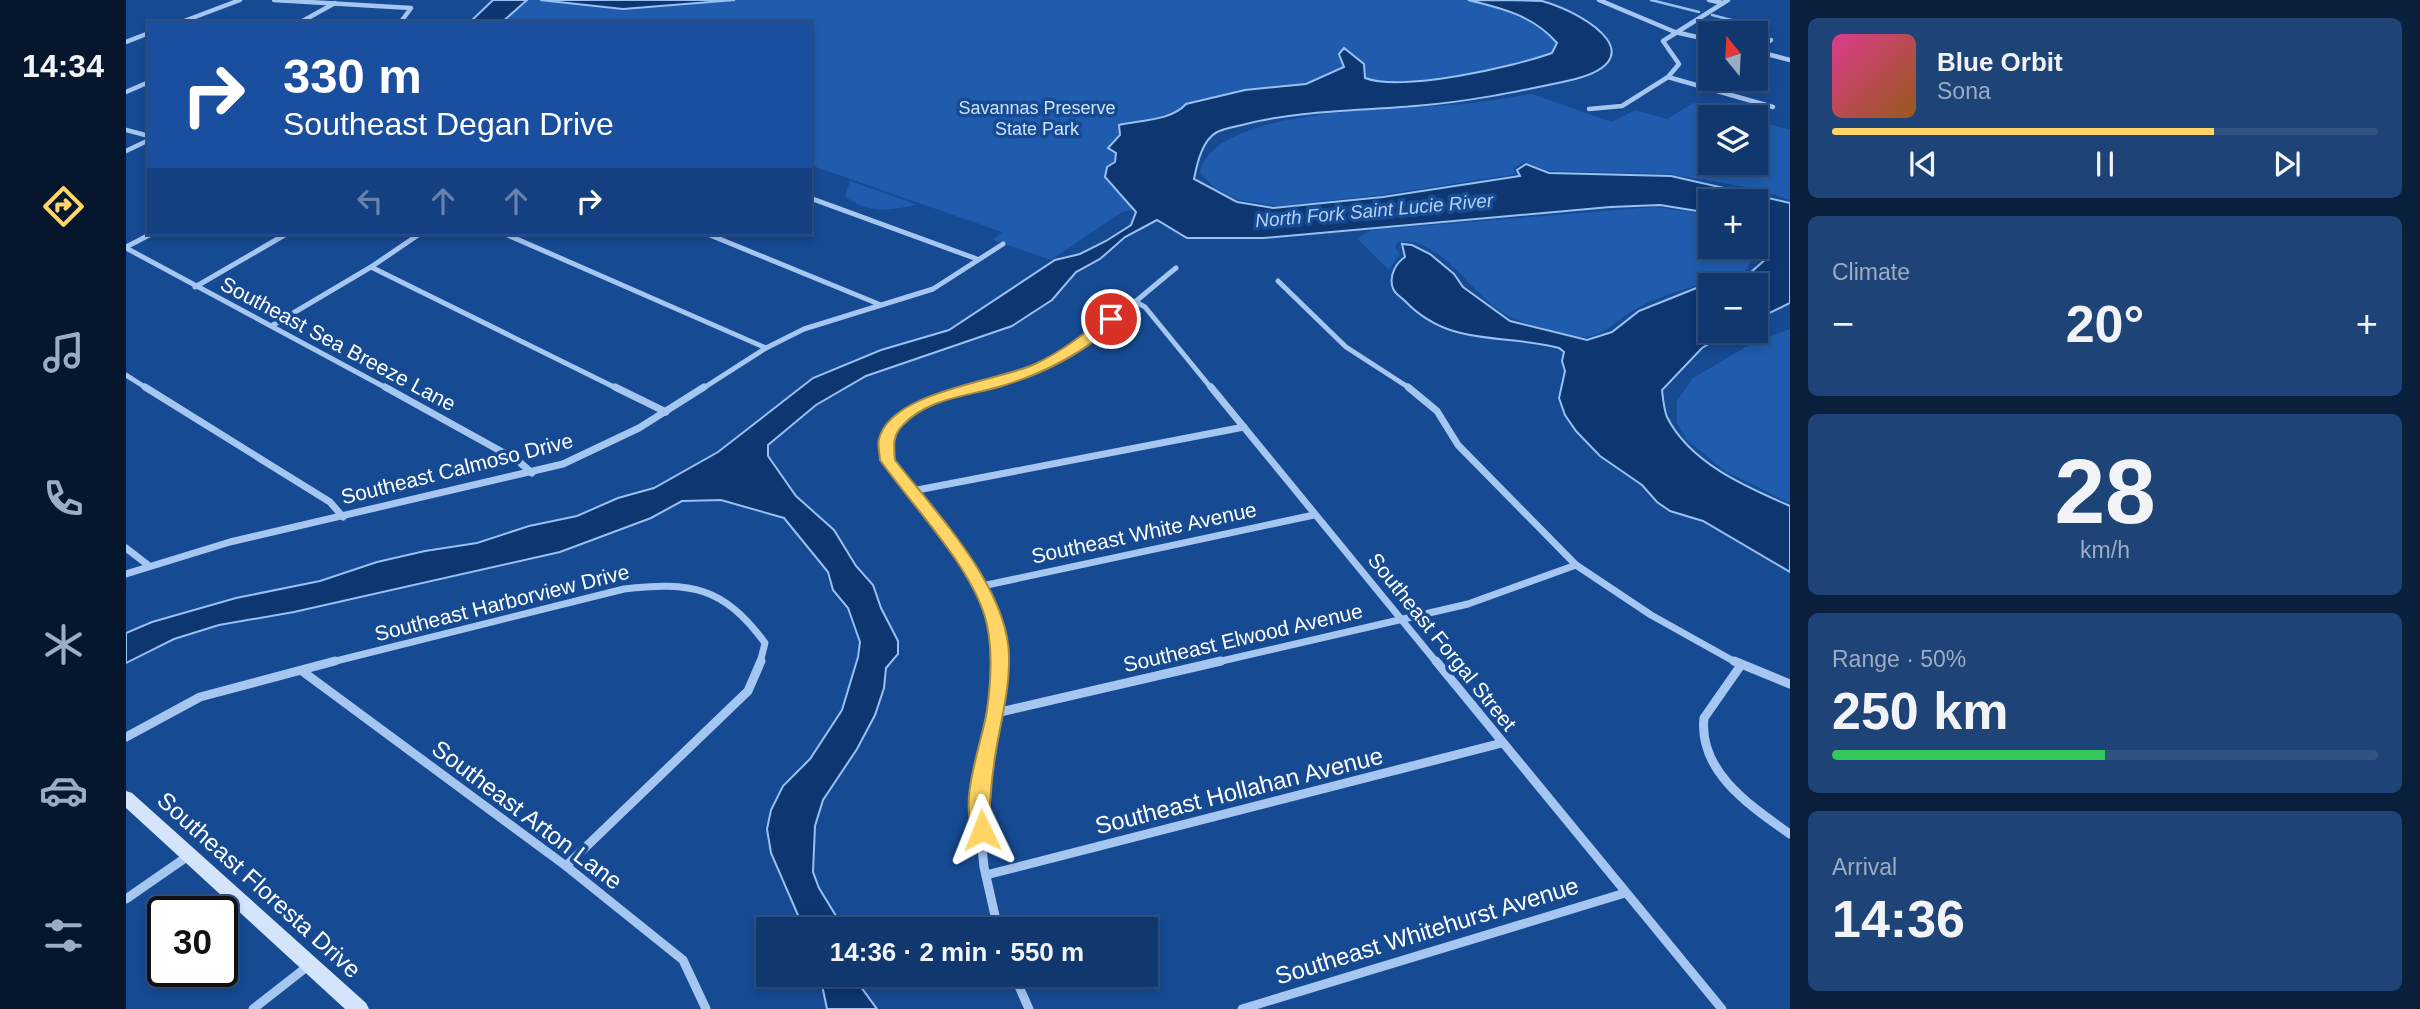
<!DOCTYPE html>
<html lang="en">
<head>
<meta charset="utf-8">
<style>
  :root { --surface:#10386e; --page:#1e4376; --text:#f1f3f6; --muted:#9cacc2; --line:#305281; --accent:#ffd665 }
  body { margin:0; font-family:Arial,sans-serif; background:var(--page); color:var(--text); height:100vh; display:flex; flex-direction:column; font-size:26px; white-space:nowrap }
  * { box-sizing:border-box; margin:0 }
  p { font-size:23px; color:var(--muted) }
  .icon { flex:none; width:38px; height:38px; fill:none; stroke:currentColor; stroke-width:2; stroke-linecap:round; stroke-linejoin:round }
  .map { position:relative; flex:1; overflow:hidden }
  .details { display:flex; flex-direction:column; gap:18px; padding:18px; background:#091f3c; width:630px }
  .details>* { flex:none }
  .guide { position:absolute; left:21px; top:21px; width:665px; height:214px; border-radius:0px; box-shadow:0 4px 10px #0003,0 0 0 2px var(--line); background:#1a4fa0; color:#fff; overflow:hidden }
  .needle { width:46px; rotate:342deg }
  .tools { position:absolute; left:1572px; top:21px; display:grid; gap:14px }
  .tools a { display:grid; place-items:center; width:70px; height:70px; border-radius:0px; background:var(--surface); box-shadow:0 4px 10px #0003,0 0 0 2px var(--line); font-size:35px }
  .speed { position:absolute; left:21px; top:896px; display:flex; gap:14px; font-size:35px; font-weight:700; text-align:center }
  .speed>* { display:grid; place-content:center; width:91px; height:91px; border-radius:50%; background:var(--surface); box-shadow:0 4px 10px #0003,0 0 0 2px var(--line); line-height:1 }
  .speed .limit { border:4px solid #111; border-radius:10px; background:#fff; color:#111 }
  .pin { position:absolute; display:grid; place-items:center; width:60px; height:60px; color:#fff; margin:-30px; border:4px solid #fff; border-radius:50%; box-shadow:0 2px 7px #0007 }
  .me { position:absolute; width:77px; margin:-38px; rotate:358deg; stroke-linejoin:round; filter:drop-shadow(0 0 5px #0008) }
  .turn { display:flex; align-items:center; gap:24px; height:147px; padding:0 21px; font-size:32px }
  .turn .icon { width:91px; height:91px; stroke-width:2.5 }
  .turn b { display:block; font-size:49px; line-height:60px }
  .lanes { display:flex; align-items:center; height:66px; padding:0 21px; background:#0003; justify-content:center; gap:35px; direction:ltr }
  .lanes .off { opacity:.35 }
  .big { font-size:52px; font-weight:600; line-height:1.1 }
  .details .tile { flex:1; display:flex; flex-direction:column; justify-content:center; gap:10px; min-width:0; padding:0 24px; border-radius:10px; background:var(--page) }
  .details .dial { align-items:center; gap:0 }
  .dial b { font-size:91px; line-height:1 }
  .song { display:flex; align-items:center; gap:21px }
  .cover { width:84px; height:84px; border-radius:10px; background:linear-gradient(135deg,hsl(330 70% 55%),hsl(30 70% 35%)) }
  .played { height:7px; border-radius:4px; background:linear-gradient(90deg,var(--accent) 70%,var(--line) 70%) }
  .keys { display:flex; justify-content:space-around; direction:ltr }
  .heat { display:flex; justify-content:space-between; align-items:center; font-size:38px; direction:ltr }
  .charge { height:10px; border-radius:5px; background:linear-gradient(90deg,#34c759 50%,var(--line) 0) }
  .trip { position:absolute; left:630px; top:917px; width:402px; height:70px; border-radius:0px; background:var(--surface); box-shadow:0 4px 10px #0003,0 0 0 2px var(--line); font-weight:600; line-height:70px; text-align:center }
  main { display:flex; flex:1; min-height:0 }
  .tab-bar { display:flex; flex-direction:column; width:126px; justify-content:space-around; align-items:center; background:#06162c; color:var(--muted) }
  .tab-bar .icon { width:49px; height:49px }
  .tab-bar .on { color:var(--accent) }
  .tab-bar b { font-size:32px; color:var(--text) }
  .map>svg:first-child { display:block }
  .green { fill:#1f5cad }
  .water { fill:#0e3670; stroke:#98c0f3; stroke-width:2 }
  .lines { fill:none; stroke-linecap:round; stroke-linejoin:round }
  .stream { stroke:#98c0f3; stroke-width:2.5 }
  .street-far3 { stroke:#a5c6f1; stroke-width:4.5 }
  .street-far2 { stroke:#a5c6f1; stroke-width:5 }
  .street-far1 { stroke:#a5c6f1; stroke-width:7 }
  .street { stroke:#a5c6f1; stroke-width:9 }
  .secondary { fill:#d4e4fb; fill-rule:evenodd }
  .route { fill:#ffd665; stroke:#a68b42; stroke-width:2 }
  .labels { text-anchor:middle; stroke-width:7; stroke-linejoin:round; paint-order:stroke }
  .far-park-label { font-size:18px; fill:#cce1fc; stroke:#164a93 }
  .far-water-label { font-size:19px; font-style:italic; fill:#b2d0f7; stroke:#164a93 }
  .street-label { font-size:21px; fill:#fff; stroke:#164a93 }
  .near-street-label { font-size:24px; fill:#fff; stroke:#164a93 }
</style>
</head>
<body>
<main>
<nav class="tab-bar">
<b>14:34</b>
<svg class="icon on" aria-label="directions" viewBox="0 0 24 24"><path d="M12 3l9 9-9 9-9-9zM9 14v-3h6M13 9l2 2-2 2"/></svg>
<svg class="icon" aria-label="music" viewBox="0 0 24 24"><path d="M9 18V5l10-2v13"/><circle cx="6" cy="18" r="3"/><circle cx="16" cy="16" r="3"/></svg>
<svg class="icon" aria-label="phone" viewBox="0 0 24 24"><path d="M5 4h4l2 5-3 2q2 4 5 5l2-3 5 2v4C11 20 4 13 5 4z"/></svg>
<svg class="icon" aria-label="climate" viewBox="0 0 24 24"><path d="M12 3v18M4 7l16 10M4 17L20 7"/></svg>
<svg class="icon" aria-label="car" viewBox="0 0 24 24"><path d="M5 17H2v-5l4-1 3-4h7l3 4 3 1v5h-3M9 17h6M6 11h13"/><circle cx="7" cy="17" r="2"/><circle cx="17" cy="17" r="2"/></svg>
<svg class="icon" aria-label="filters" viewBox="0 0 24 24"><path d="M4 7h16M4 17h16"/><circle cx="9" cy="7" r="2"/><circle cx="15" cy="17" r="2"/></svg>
</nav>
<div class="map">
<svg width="1664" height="1009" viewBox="0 0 1664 1009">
  <rect width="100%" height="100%" fill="#164a93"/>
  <g class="green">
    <path d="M 384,0 L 1376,0 L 1436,25 L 1440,61 L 1044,125 L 1031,204 L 996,212 L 925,260 L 867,240 L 876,232 L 684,165 L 684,23 L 364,23 Z"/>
    <path d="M 1406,94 L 1486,122 L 1509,110 L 1541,119 L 1567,103 L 1618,117 L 1584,117 L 1584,163 L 1629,163 L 1629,120 L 1664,130 L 1664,200 L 1626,188 L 1544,174 L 1423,171 L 1398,162 L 1387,168 L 1390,174 L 1255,195 L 1152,206 L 1113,200 L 1088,188 L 1074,172 C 1089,107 1271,110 1326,105 C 1353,103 1379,98 1406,94 Z"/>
    <path d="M 724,181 L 792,205 C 760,210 748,215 719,197 Z"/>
    <path d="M 1529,207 L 1584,215 L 1584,247 L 1629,247 L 1629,233 L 1637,242 L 1636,255 L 1627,259 L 1619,271 C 1583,284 1542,290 1508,310 C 1491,319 1478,337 1457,337 C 1439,338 1385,320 1371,309 C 1343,289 1311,235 1272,242 L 1269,247 L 1274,254 L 1263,270 L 1231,238 L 1245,230 Z"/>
    <path d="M 1664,329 L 1664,503 L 1599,471 L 1562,441 L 1551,424 L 1551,401 L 1567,378 L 1625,344 Z"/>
  </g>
  <g class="water">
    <path d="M 367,0 L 401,0 L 375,23 L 343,23 Z"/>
    <path d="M 414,0 L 609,0 L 497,9 Z"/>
    <path d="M 1342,0 C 1365,0 1394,0 1416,1 C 1465,15 1531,61 1441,81 C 1390,92 1341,102 1289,106 C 1231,111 1173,110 1116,125 C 1108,127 1098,129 1091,132 C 1076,140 1071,164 1068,179 L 1111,202 L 1147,208 L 1257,197 L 1394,176 L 1391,170 L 1400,164 L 1423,173 L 1545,176 L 1664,203 L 1664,303 L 1629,320 L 1629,285 L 1584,285 L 1584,331 L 1604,331 L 1576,348 L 1536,390 C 1537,399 1538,410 1541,417 C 1564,463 1620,487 1664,506 L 1664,572 L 1577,521 L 1544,511 L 1531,502 L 1516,485 L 1474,456 L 1450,431 L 1439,415 L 1433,398 L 1439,371 L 1436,361 L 1438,352 L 1433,348 C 1377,333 1324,348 1279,301 C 1274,296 1267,293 1266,285 C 1264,274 1270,263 1279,257 L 1276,244 L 1286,245 L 1304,254 L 1328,274 L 1337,287 L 1384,321 L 1461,340 L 1486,332 L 1513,311 L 1578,285 L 1624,273 L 1641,258 L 1642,242 L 1629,230 L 1629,201 L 1584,201 L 1584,213 L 1534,205 L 1484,207 L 1138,238 L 1061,238 L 1031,220 L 999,237 L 974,259 L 950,272 L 926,300 L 886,326 L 740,376 L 690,405 L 642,445 L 642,456 L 670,496 L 708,530 L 730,566 L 747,585 L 755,608 L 772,641 L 772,654 L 760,668 L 758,688 L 749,715 L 731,749 L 697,800 L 689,826 L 687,872 L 693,888 L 718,929 L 678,929 L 645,853 L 641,829 L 645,810 L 657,786 L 684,759 L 716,710 L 732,657 L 734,642 L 722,608 L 707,590 L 702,572 L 658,518 L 595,500 L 556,501 L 525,518 L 434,552 L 168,612 L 93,625 L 48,639 L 0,663 L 0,633 L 26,622 L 110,598 L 194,581 L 251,562 L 299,551 L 351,543 L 403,526 L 451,516 L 492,498 L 528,488 L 592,452 L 687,378 L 755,350 L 823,330 L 929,260 L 954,254 L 980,241 L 1005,225 L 1010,212 L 979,177 L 981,167 L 989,162 L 990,153 L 982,148 L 994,135 L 993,125 C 1014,120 1045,121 1060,104 L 1119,90 L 1180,84 L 1218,67 L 1213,54 L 1218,48 L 1238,64 L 1239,78 C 1277,92 1387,67 1426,53 L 1431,43 C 1408,16 1376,8 1342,0 Z"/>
    <path d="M 694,975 L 731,975 L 735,987 L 751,1009 L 701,1009 Z"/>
  </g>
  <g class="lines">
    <g class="stream">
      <path d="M 1525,0 L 1573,12"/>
      <path d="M 1586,15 L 1613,22 L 1631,21"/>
    </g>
    <g class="street-far3">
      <path d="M 148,0 L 285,8 L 274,23"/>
      <path d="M 1473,0 L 1549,32 L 1584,40"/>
      <path d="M 1583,0 L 1597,3"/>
      <path d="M 53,23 L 114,0"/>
      <path d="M 173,23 L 209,3"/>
      <path d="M 0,42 L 23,33"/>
      <path d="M 1629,50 L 1645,40"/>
      <path d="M 1629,51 L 1664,60"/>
      <path d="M 1542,77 L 1647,107"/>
      <path d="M 0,92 L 23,82"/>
      <path d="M 1463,109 L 1496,106 L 1542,77 L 1553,64 L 1537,41 L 1602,0"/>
      <path d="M 0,130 L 23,136"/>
      <path d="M 0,151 L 23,140"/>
    </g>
    <g class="street-far2">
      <path d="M 684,198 L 851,259"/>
      <path d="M 377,233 L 640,348"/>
      <path d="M 579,233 L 755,305"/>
      <path d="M 0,247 L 27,233"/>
      <path d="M 0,248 L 262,389"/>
      <path d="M 245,267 L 492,389"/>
      <path d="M 1152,281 L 1220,347 L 1285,389"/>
      <path d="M 69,287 L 162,233"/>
      <path d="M 1008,301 L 1019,307 L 1086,389"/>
      <path d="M 147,325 L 245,267 L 295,233"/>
      <path d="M 0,375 L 22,389"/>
      <path d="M 576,389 L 640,348 L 678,329 L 807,289 L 877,244"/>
      <path d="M 838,389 C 862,382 888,378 911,368 C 963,346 1006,303 1050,268"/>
    </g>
    <g class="street-far1">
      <path d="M 19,387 L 204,502 L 217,517"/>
      <path d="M 259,387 L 391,460 L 406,473"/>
      <path d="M 489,387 L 540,412"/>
      <path d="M 845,387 C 817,394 745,417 762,460 C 768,473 784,487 792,498 C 832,547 872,597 874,663"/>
      <path d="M 1085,387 L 1311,663"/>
      <path d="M 1282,387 L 1311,411 L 1332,445 L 1450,565 L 1525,615 L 1611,663"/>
      <path d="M 786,491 L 1118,427"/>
      <path d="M 0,548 L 22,565"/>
      <path d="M 0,574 L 104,542 L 437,464 L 513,428 L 578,387"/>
      <path d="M 856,586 L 1188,515"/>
      <path d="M 202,663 L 498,589 C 565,581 598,587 639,643 L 634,663"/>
      <path d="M 1087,663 L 1342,604 L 1450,565"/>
    </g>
    <g class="street">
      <path d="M 1310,661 L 1596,1009"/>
      <path d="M 1608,661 L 1664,684"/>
      <path d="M 1615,665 L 1578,718 C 1572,772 1626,807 1664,834"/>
      <path d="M 176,671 L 440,866 L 557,960 L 580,1009"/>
      <path d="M 870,713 L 1095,661"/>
      <path d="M 0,737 L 74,697 L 209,661"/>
      <path d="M 440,866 L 622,691 L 635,661"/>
      <path d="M 860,875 L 1376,743"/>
      <path d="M 0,899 L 62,856"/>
      <path d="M 872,929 L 858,867 L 853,818 L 874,661"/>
      <path d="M 888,975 L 903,1009"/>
      <path d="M 127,1009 L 182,966"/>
      <path d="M 1116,1009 L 1499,893"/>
    </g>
    <path class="secondary" d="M 0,791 L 6,793 L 240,1003 L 243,1009 L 219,1009 L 0,808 Z"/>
  </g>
  <path class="route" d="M 980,316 L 992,319 C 964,351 916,374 876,386 C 843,396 802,398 777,425 C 766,436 768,446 769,460 C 811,514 885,590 883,661 C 883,692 875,720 870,751 C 867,768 865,787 864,804 C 863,815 868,826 863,835 L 849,835 C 831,803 856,744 861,710 C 865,681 867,653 861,625 C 850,571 786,506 754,460 C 754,454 751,444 753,439 C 765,391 870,382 909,364 C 935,352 958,334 980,316 Z"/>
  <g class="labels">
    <g class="far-park-label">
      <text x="911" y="114">Savannas Preserve<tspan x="911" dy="21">State Park</tspan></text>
    </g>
    <g class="far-water-label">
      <text transform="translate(1248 210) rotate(-5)" y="7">North Fork Saint Lucie River</text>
    </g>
    <g class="street-label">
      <text transform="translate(212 344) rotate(28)" y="7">Southeast Sea Breeze Lane</text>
      <text transform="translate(331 469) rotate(-14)" y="7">Southeast Calmoso Drive</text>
      <text transform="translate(1018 533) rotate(-12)" y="7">Southeast White Avenue</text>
      <text transform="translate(376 603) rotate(-14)" y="7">Southeast Harborview Drive</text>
      <text transform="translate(1117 638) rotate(-13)" y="7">Southeast Elwood Avenue</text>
      <text transform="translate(1316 642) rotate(51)" y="7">Southeast Forgal Street</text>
    </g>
    <g class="near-street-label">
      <text transform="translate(1113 791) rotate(-14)" y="8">Southeast Hollahan Avenue</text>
      <text transform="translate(401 815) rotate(37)" y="8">Southeast Arton Lane</text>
      <text transform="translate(133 885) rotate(42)" y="8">Southeast Floresta Drive</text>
      <text transform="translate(1301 931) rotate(-17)" y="8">Southeast Whitehurst Avenue</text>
    </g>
  </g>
</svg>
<div class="tools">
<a><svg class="needle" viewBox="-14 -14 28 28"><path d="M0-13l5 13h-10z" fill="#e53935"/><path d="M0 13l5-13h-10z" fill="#9cacc2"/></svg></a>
<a><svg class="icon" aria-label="layers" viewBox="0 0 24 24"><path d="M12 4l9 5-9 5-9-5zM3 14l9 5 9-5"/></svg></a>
<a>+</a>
<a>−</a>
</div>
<div class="speed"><div class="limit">30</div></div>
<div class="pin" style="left:985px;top:319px;background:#d93025"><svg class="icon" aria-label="arrive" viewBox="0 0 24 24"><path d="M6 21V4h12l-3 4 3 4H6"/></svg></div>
<svg class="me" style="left:856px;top:830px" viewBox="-20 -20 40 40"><path d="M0-17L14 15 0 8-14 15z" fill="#ffd665" stroke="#fff" stroke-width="4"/></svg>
<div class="trip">14:36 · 2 min · 550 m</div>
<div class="guide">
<div class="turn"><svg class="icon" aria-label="right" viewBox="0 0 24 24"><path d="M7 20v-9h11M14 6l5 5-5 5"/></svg><div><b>330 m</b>Southeast Degan Drive</div></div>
<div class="lanes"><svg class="icon off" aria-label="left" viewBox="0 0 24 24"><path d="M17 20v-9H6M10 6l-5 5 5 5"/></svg><svg class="icon off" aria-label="ahead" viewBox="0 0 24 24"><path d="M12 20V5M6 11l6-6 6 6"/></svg><svg class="icon off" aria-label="ahead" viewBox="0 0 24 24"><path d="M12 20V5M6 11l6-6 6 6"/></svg><svg class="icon" aria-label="right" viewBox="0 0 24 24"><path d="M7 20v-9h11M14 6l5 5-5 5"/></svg></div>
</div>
</div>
<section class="details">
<div class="tile">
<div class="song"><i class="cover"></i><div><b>Blue Orbit</b><p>Sona</p></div></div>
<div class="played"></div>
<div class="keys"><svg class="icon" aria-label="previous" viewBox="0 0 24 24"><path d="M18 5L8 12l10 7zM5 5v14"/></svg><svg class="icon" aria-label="pause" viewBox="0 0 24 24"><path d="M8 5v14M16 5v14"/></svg><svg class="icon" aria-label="next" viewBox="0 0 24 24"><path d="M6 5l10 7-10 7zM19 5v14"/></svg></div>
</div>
<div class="tile"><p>Climate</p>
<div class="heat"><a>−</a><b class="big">20°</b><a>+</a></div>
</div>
<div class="tile dial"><b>28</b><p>km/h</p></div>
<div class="tile"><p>Range · 50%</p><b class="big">250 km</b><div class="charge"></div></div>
<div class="tile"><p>Arrival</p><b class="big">14:36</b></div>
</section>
</main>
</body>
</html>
